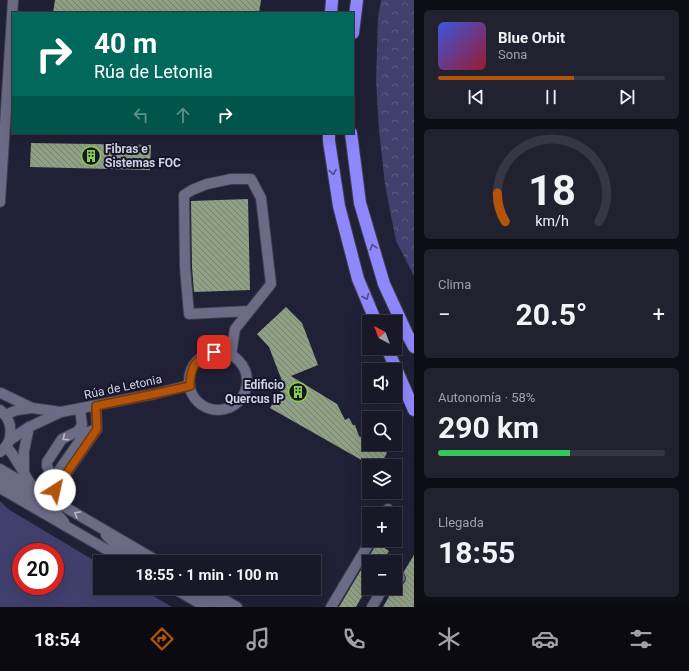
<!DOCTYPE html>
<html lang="es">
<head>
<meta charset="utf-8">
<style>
  :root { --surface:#181828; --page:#212130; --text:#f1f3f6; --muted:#9fa0a8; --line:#363745; --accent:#b45309 }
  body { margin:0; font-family:Roboto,sans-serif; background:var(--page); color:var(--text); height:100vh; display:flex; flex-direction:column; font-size:15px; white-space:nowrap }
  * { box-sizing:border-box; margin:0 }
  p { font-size:13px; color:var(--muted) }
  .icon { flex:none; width:22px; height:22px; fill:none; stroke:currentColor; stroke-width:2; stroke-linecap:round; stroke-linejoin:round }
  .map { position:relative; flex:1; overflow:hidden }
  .side { display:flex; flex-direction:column; gap:10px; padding:10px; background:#0d0d16; width:275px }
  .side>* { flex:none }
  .guide { position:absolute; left:12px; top:12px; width:342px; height:122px; border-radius:0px; box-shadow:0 4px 16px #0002,0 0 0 1px var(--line); background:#00695c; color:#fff; overflow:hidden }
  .needle { width:26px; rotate:319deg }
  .fabs { position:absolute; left:362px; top:315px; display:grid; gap:8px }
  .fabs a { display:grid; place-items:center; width:40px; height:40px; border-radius:0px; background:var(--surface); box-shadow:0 4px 16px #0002,0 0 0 1px var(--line); font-size:20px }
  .speed { position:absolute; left:12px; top:543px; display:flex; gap:8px; font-size:20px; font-weight:700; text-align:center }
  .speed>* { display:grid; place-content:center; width:52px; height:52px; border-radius:50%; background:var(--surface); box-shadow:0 4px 16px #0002,0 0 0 1px var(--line); line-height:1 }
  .speed .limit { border:6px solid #d22; background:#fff; color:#111 }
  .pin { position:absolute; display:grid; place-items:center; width:34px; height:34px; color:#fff; margin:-17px; border-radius:8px; box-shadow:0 2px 6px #0006 }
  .me { position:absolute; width:44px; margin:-22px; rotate:35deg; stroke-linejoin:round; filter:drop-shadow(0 0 3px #0008) }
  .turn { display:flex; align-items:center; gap:14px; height:84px; padding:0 16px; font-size:18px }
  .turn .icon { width:52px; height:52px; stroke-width:2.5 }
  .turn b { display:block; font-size:28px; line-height:34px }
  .lanes { display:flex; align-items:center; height:38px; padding:0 16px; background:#0003; justify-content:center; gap:20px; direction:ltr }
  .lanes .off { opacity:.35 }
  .big { font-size:30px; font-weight:700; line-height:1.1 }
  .side .tile { flex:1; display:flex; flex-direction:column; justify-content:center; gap:6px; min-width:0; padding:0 14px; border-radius:6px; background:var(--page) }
  .side .dial { align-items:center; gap:0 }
  .dial svg { height:104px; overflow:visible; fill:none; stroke:var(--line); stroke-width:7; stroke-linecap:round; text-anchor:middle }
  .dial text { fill:var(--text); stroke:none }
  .song { display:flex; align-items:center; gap:12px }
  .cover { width:48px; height:48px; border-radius:6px; background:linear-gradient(135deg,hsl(230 70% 55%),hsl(350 70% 35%)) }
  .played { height:4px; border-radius:2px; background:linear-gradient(90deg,var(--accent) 60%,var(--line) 60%) }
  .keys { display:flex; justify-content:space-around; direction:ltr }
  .heat { display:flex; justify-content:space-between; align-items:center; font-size:22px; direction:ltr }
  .charge { height:6px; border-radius:3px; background:linear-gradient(90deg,#34c759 58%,var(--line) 0) }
  .trip { position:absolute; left:93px; top:555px; width:228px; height:40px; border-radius:0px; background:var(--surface); box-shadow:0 4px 16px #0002,0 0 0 1px var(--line); font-weight:700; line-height:40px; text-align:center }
  .dock { display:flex; height:64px; justify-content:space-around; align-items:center; background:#0a0a10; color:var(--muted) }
  .dock .icon { width:28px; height:28px }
  .dock .selected { color:var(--accent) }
  .dock b { font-size:18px; color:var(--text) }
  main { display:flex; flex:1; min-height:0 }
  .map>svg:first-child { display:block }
  .grass { fill:#41406d; fill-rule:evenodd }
  .forest { fill:url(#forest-crowns) }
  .building { fill:url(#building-back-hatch) }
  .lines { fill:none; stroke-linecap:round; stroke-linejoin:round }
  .minor-casing { stroke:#3e3d50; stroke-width:12 }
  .highway-casing { stroke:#3e3d50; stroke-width:14 }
  .minor { stroke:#6b6b86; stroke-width:10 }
  .highway { stroke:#8f87fc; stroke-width:12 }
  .oneway { stroke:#4d498a }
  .oneway2 { stroke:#b8b8ca }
  .route-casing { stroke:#753606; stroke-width:10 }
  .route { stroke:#b45309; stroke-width:7 }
  .labels { text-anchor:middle; stroke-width:4; stroke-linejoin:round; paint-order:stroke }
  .poi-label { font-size:12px; font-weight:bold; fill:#d1d2e1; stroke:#17162c; text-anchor:start }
  .street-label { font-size:12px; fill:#d1d2e1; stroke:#17162c }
</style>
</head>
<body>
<main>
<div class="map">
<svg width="414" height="607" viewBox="0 0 414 607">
  <defs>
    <pattern id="forest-crowns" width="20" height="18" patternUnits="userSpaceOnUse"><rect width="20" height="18" fill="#41406d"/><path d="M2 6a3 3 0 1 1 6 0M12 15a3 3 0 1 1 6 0" fill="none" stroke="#5b5b82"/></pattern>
    <pattern id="building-back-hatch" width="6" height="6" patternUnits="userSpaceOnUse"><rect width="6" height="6" fill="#90a085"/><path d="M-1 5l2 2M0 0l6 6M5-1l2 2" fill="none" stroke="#788372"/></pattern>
  </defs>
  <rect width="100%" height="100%" fill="#202036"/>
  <path class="grass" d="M 0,501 L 8,509 L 100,564 L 100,588 L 140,588 L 172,607 L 0,607 ZM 21,552 L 55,552 L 55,586 L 21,586 Z"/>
  <path class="forest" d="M 381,0 L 414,0 L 414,276 L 396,241 L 385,185 L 379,130 L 376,80 L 378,18 Z"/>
  <g class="building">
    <path d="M 55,0 L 261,0 L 259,13 L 53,13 Z"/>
    <path d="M 31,143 L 151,145 L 150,170 L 30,167 Z"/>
    <path d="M 248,199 L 250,290 L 194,292 L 192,267 L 191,201 Z"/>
    <path d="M 286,307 L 302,323 L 318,365 L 291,376 L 337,404 L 345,420 L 349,418 L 353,425 L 355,425 L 359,436 L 369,442 L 369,444 L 373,444 L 387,453 L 380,466 L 372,466 L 270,408 L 284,386 L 269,347 L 257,334 Z"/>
    <path d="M 377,543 L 389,551 L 382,562 L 369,562 L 369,584 L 356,607 L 339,607 Z"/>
    <path d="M 414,555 L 414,607 L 383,607 L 396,584 L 403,584 L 405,582 L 406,578 L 403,573 Z"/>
  </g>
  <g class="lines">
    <g class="minor-casing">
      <g id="minor">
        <path d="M 0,202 L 13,0"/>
        <circle cx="218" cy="381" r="29"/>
        <path d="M 231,355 L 235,329 L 271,284 L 261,198 L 251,179 L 231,179 L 207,184 L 192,190 L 184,195 L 185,267 L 189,314 L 249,311"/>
        <path d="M 1,393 L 32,408 L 61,412"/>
        <path d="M 0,410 C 14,421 14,442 0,452"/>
        <path d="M 5,415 L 17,410 L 32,408"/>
        <path d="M 10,440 L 29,427 L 61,412 L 154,394 L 190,385"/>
        <path d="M 7,447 L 13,455 L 33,488"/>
        <path d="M 0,469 L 159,562"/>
        <path d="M 24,471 L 24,451 L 29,427"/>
        <path d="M 56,475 L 85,433 L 97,429"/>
        <path d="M 0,479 L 52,508 L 64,522"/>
        <path d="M 62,479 L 50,472 L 47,466 L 47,462 L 62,439 L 78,431 L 82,425 L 80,409"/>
        <path d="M 0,488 L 128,562"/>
        <path d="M 49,498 L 97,429 L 96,406"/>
        <path d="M 386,514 L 388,509"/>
        <path d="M 106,535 L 118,547 L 143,562"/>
        <path d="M 395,578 L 400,578"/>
        <path d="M 173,588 L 206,607"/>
        <path d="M 189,588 L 222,607"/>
        <path d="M 204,588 L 237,607"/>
        <path d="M 331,607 L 371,540"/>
        <path d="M 372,607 L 383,588"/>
      </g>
    </g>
    <g class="highway-casing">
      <g id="highway">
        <path d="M 331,13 L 332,0"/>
        <path d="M 353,33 L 357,0"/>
        <path d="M 329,133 L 329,141 L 339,206 L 358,279 L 376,322"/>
        <path d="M 351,133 L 360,203 L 384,284 L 407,334 L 414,347"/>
        <path d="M 387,348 L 414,410"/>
      </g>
    </g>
    <use href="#minor" class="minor"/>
    <use href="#highway" class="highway"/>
  </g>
  <defs><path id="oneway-chevron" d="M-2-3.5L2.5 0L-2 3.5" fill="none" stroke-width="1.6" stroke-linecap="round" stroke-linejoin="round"/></defs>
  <g class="oneway">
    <use href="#oneway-chevron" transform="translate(333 172) rotate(81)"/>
    <use href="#oneway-chevron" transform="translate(373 247) rotate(-106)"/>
    <use href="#oneway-chevron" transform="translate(366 297) rotate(67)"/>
  </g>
  <g class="oneway2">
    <use href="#oneway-chevron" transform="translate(65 438) rotate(143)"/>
    <use href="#oneway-chevron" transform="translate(77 514) rotate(-150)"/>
  </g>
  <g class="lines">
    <g class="route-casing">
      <path id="route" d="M 55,490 L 97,429 L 96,406 L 154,394 L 190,386 C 190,367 196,358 214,352"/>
    </g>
    <use href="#route" class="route"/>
  </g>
  <defs>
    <g id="building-ring" transform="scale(1)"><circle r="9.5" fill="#17162c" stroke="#8bce47" stroke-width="1.5"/><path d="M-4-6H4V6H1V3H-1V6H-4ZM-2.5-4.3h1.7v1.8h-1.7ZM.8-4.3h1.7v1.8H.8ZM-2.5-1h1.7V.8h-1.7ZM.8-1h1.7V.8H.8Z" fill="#8bce47"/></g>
  </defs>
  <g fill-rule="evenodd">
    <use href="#building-ring" x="91" y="156"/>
    <use href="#building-ring" x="298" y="392"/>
  </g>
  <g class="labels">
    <g class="poi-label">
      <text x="105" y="153">Fibras e<tspan x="105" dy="14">Sistemas FOC</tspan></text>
      <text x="284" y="389" text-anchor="end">Edificio<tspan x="284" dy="14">Quercus IP</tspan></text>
    </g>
    <g class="street-label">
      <text transform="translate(123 387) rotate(-12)" y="4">Rúa de Letonia</text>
    </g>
  </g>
</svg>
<div class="fabs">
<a><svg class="needle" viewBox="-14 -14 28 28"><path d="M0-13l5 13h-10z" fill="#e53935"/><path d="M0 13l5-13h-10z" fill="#9fa0a8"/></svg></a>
<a><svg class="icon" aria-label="sound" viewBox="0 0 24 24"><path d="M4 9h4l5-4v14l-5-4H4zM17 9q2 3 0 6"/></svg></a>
<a><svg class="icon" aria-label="search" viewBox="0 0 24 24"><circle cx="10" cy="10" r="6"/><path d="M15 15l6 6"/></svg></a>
<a><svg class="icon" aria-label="layers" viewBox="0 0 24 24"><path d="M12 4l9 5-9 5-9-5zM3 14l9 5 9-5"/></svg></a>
<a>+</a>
<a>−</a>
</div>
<div class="speed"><div class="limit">20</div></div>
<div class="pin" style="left:214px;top:352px;background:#d93025"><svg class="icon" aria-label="arrive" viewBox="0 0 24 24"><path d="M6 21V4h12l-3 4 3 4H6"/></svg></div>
<svg class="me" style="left:55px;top:490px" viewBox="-20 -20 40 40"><circle r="19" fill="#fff"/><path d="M0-13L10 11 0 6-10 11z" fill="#b45309"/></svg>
<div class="trip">18:55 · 1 min · 100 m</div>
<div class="guide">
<div class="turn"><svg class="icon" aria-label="right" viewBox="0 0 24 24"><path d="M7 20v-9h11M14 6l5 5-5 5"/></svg><div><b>40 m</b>Rúa de Letonia</div></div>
<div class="lanes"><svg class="icon off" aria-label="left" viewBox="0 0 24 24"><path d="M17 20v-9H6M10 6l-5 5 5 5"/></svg><svg class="icon off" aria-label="ahead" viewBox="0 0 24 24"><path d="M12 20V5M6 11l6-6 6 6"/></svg><svg class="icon" aria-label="right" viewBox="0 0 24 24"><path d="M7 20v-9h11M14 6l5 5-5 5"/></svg></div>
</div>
</div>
<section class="side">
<div class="tile">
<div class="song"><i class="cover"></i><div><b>Blue Orbit</b><p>Sona</p></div></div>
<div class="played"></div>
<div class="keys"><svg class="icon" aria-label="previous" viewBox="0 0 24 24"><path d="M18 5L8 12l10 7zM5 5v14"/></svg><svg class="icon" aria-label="pause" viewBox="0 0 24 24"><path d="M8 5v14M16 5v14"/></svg><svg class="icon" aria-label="next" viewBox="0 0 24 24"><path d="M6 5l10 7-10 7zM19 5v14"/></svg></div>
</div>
<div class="tile dial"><svg viewBox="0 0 100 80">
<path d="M14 69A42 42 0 1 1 86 69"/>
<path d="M14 69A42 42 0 0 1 8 47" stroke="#b45309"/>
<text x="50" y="56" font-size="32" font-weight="700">18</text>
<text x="50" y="72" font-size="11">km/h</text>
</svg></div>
<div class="tile"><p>Clima</p>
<div class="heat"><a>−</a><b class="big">20.5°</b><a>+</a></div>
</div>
<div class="tile"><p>Autonomía · 58%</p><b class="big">290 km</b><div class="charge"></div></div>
<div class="tile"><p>Llegada</p><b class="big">18:55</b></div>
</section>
</main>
<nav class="dock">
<b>18:54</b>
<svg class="icon selected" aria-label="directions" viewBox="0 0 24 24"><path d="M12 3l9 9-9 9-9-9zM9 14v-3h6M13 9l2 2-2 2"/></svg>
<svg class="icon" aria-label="music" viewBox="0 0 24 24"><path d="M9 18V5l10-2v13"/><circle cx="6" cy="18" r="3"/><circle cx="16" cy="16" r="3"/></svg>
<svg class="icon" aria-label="phone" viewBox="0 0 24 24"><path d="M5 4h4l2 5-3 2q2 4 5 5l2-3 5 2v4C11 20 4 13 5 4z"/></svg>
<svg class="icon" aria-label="climate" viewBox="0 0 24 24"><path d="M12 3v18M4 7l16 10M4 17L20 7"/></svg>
<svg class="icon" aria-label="car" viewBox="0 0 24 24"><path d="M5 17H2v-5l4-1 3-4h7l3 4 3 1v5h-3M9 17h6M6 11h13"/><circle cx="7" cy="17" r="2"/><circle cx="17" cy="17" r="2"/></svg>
<svg class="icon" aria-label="filters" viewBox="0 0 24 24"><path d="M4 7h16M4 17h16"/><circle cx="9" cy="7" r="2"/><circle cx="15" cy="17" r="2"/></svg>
</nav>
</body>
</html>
